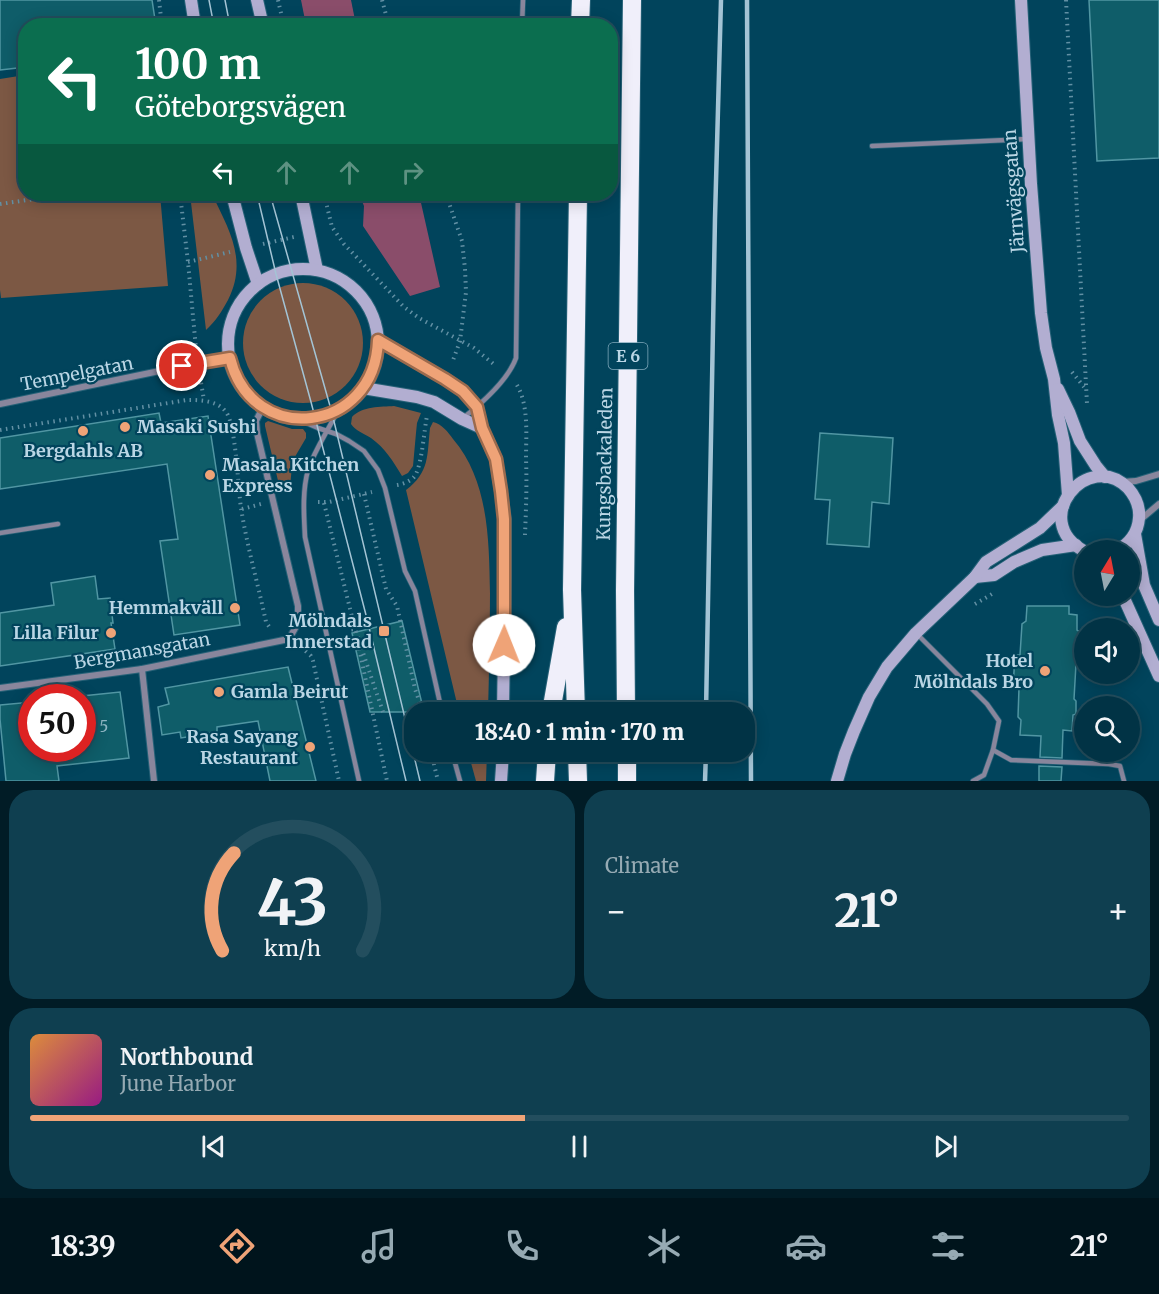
<!DOCTYPE html>
<html lang="en">
<head>
<meta charset="utf-8">
<style>
  :root { --surface:#013345; --page:#0f3f50; --text:#f1f3f6; --muted:#96aab3; --line:#234e5e; --accent:#efa377 }
  body { margin:0; font-family:Merriweather,serif; background:var(--page); color:var(--text); height:100vh; display:flex; flex-direction:column; font-size:22px; white-space:nowrap }
  * { box-sizing:border-box; margin:0 }
  p { font-size:20px; color:var(--muted) }
  .icon { flex:none; width:33px; height:33px; fill:none; stroke:currentColor; stroke-width:2; stroke-linecap:round; stroke-linejoin:round }
  .map { position:relative; height:781px; overflow:hidden }
  .details { display:flex; flex-direction:column; gap:9px; padding:9px; background:#011c26; flex:1 }
  .details>* { flex:none }
  .banner { position:absolute; left:18px; top:18px; width:600px; height:183px; border-radius:24px; box-shadow:0 3px 15px #0003,0 0 0 2px var(--line); background:#0b6e4f; color:#fff; overflow:hidden }
  .needle { width:39px; rotate:10deg }
  .controls { position:absolute; left:1074px; top:540px; display:grid; gap:12px }
  .controls a { display:grid; place-items:center; width:66px; height:66px; border-radius:50%; background:var(--surface); box-shadow:0 3px 15px #0003,0 0 0 2px var(--line); font-size:30px }
  .speed { position:absolute; left:18px; top:684px; display:flex; gap:12px; font-size:30px; font-weight:700; text-align:center }
  .speed>* { display:grid; place-content:center; width:78px; height:78px; border-radius:50%; background:var(--surface); box-shadow:0 3px 15px #0003,0 0 0 2px var(--line); line-height:1 }
  .speed .limit { border:9px solid #d22; background:#fff; color:#111 }
  .pin { position:absolute; display:grid; place-items:center; width:51px; height:51px; color:#fff; margin:-26px; border:3px solid #fff; border-radius:50%; box-shadow:0 2px 6px #0007 }
  .me { position:absolute; width:66px; margin:-33px; rotate:1deg; stroke-linejoin:round; filter:drop-shadow(0 0 4px #0008) }
  .turn { display:flex; align-items:center; gap:21px; height:126px; padding:0 18px; font-size:27px }
  .turn .icon { width:78px; height:78px; stroke-width:2.5 }
  .turn b { display:block; font-size:42px; line-height:51px }
  .lanes { display:flex; align-items:center; height:57px; padding:0 18px; background:#0003; justify-content:center; gap:30px; direction:ltr }
  .lanes .off { opacity:.35 }
  .big { font-size:45px; font-weight:800; line-height:1.1 }
  .details .card { flex:1; display:flex; flex-direction:column; justify-content:center; gap:9px; min-width:0; padding:0 21px; border-radius:24px; background:var(--page) }
  .details .dial { align-items:center; gap:0 }
  .dial svg { height:156px; overflow:visible; fill:none; stroke:var(--line); stroke-width:7; stroke-linecap:round; text-anchor:middle }
  .dial text { fill:var(--text); stroke:none }
  .song { display:flex; align-items:center; gap:18px }
  .cover { width:72px; height:72px; border-radius:9px; background:linear-gradient(135deg,hsl(30 70% 55%),hsl(310 70% 35%)) }
  .played { height:6px; border-radius:3px; background:linear-gradient(90deg,var(--accent) 45%,var(--line) 45%) }
  .keys { display:flex; justify-content:space-around; direction:ltr }
  .heat { display:flex; justify-content:space-between; align-items:center; font-size:33px; direction:ltr }
  .details .tiles { flex:1; display:grid; gap:9px; grid-template-columns:1fr 1fr }
  .card:last-child { grid-column:span 2 }
  .trip { position:absolute; left:404px; top:702px; width:351px; height:60px; border-radius:24px; background:var(--surface); box-shadow:0 3px 15px #0003,0 0 0 2px var(--line); font-weight:800; line-height:60px; text-align:center }
  .dock { display:flex; height:96px; justify-content:space-around; align-items:center; background:#00141c; color:var(--muted) }
  .dock .icon { width:42px; height:42px }
  .dock .active { color:var(--accent) }
  .dock b { font-size:27px; color:var(--text) }
  .map>svg:first-child { display:block }
  .green { fill:#7c5844 }
  .water { fill:#8a4d6a }
  .building { fill:#0f5d69; stroke:#5196a3; stroke-width:1.5 }
  .lines { fill:none; stroke-linecap:round; stroke-linejoin:round }
  .lane-casing { stroke:#266177; stroke-width:6 }
  .street-casing { stroke:#266177; stroke-width:8 }
  .secondary-casing { stroke:#266177; stroke-width:14 }
  .highway-casing { stroke:#266177; stroke-width:20 }
  .path { stroke:#6290a4; stroke-width:4; stroke-dasharray:1.5 4.5; stroke-linecap:butt }
  .lane { stroke:#89869c; stroke-width:4.5 }
  .street { stroke:#89869c; stroke-width:6 }
  .secondary { stroke:#b2aed1; stroke-width:12 }
  .highway { stroke:#f0effa; stroke-width:18 }
  .tram { stroke:#a4c4d5; stroke-width:1.5 }
  .rail { stroke:#a4c4d5; stroke-width:4.5 }
  .route-casing { stroke:#9b6a4d; stroke-width:15 }
  .route { stroke:#efa377; stroke-width:10 }
  .poi-dot { fill:#efa377; stroke:#01445c; stroke-width:2 }
  .labels { text-anchor:middle; stroke-width:4.5; stroke-linejoin:round; paint-order:stroke }
  .number-label { font-size:15px; fill:#8fb8c6 }
  .shield { fill:#01445c; stroke:#82aabc; stroke-width:1.5 }
  .shield-label { font-size:16px; font-weight:bold; fill:#bad6e5 }
  .street-label { font-size:18px; fill:#bad6e5; stroke:#01445c }
  .poi-label { font-size:18px; font-weight:bold; fill:#bad6e5; stroke:#01445c; text-anchor:end }
</style>
</head>
<body>
<div class="map">
<svg width="1159" height="781" viewBox="0 0 1159 781">
  <rect width="100%" height="100%" fill="#01445c"/>
  <g class="green">
    <path d="M 25,75 L 26,194 L 160,194 L 168,286 L 1,298 L 0,290 L 0,79 Z"/>
    <path d="M 190,194 L 212,194 C 229,230 248,260 228,300 C 222,311 216,321 206,330 Z"/>
    <circle cx="303" cy="343" r="60"/>
    <path d="M 394,406 L 421,413 L 417,423 L 416,433 L 413,466 L 408,473 L 402,476 C 393,461 385,448 371,438 C 363,433 356,431 351,424 L 352,417 C 362,406 381,407 394,406 Z"/>
    <path d="M 268,421 L 292,429 L 303,429 L 306,433 L 306,438 L 296,455 L 292,466 L 290,487 L 280,489 L 265,426 L 265,423 Z"/>
    <path d="M 433,422 C 442,424 448,432 453,439 C 489,481 489,541 490,593 C 490,633 489,673 488,712 L 459,712 L 406,490 C 430,472 427,455 430,428 Z"/>
    <path d="M 468,752 L 487,752 L 486,781 L 476,781 Z"/>
  </g>
  <g class="water">
    <path d="M 301,0 L 351,0 L 356,25 L 306,25 Z"/>
    <path d="M 359,194 L 419,194 L 440,287 L 410,296 L 363,226 L 364,206 Z"/>
  </g>
  <g class="building">
    <path d="M 0,0 L 152,0 L 156,26 L 26,26 L 26,67 L 0,70 Z"/>
    <path d="M 1089,0 L 1159,0 L 1159,158 L 1097,161 Z"/>
    <path d="M 159,413 L 161,423 L 208,416 L 240,625 L 174,635 L 160,541 L 178,539 L 167,464 L 0,489 L 0,438 Z"/>
    <path d="M 820,433 L 893,438 L 889,504 L 872,502 L 869,547 L 827,544 L 830,500 L 815,499 Z"/>
    <path d="M 95,576 L 98,599 L 110,598 L 113,623 L 111,623 L 115,649 L 0,666 L 0,613 L 54,605 L 51,583 Z"/>
    <path d="M 1027,606 L 1069,606 L 1069,614 L 1077,615 L 1077,630 L 1080,632 L 1080,642 L 1077,646 L 1074,699 L 1076,701 L 1076,714 L 1073,715 L 1072,731 L 1063,730 L 1062,758 L 1040,757 L 1041,736 L 1020,735 L 1021,720 L 1018,717 L 1019,688 L 1013,688 L 1015,655 L 1020,655 L 1022,624 L 1026,621 Z"/>
    <path d="M 402,621 L 424,712 L 370,712 L 352,633 Z"/>
    <path d="M 288,667 L 316,781 L 270,781 L 258,721 L 217,727 L 217,732 L 181,738 L 180,732 L 162,735 L 158,707 L 169,704 L 165,688 Z"/>
    <path d="M 120,692 L 129,758 L 57,766 L 59,781 L 6,781 L 0,719 L 0,705 L 32,702 L 32,748 L 82,748 L 82,696 Z"/>
    <path d="M 1039,766 L 1062,767 L 1061,781 L 1039,781 Z"/>
  </g>
  <g class="lines">
    <g class="lane-casing">
      <g id="lane">
        <path d="M 522,26 L 523,0"/>
        <path d="M 872,146 L 1028,139"/>
        <path d="M 338,410 C 328,431 315,449 308,470 C 302,492 304,516 305,537 L 359,781"/>
        <path d="M 295,418 L 318,428 L 336,434 L 349,441 L 364,451 L 378,470 L 385,488 L 405,571 L 415,591 L 442,712"/>
        <path d="M 463,418 C 482,403 508,380 516,358 L 518,194"/>
        <path d="M 0,533 L 58,524"/>
        <path d="M 917,634 L 987,704 L 999,721 L 993,750 L 984,775 L 973,781"/>
        <path d="M 993,750 L 1011,760 L 1109,764 L 1120,766 L 1124,781"/>
        <path d="M 452,752 L 460,781"/>
      </g>
    </g>
    <g class="street-casing">
      <g id="street">
        <path d="M 0,404 L 198,363 L 230,358"/>
        <path d="M 1122,482 L 1136,481 L 1159,474"/>
        <path d="M 1140,520 L 1159,504"/>
        <path d="M 142,669 L 154,781"/>
        <path d="M 0,688 L 142,669 L 289,639 L 298,623 L 298,606 L 257,433 L 256,421 L 263,407"/>
      </g>
    </g>
    <g class="secondary-casing">
      <g id="secondary">
        <path d="M 191,0 L 195,26"/>
        <path d="M 257,0 L 263,26"/>
        <path d="M 1021,0 L 1031,184 L 1041,313 L 1046,348 L 1054,379 L 1058,415 L 1064,443 L 1068,495"/>
        <path d="M 232,194 L 246,248 L 258,284"/>
        <path d="M 301,194 L 317,270"/>
        <circle cx="303" cy="344" r="75"/>
        <path d="M 378,340 L 445,379 L 463,391 L 477,407 L 482,428 L 496,459 L 505,519 L 505,577 L 503,712"/>
        <path d="M 363,388 L 417,397 L 434,402 L 462,419 L 482,428"/>
        <path d="M 1058,389 L 1069,412 L 1080,441 L 1096,466 L 1105,477"/>
        <path d="M 1135,534 L 1144,585 L 1159,620"/>
        <path d="M 1084,551 C 1028,520 1088,448 1128,488 C 1135,496 1140,507 1139,518 C 1138,532 1130,544 1117,550"/>
        <path d="M 975,577 L 994,575 L 1014,562 L 1042,550 L 1076,545"/>
        <path d="M 1123,596 L 1159,676"/>
        <path d="M 501,781 L 503,752"/>
        <path d="M 837,781 L 845,754 L 854,731 L 869,697 L 887,667 L 916,633 L 975,577 L 986,562 L 1040,528 L 1063,506"/>
      </g>
    </g>
    <g class="highway-casing">
      <g id="highway">
        <path d="M 580,26 L 581,0"/>
        <path d="M 551,712 L 566,627"/>
        <path d="M 576,712 L 572,590 L 578,194"/>
        <path d="M 626,712 L 625,591 L 632,0"/>
        <path d="M 577,752 L 578,781"/>
        <path d="M 627,752 L 627,781"/>
        <path d="M 545,781 L 547,752"/>
      </g>
    </g>
    <g class="path">
      <path d="M 159,0 L 162,26"/>
      <path d="M 278,0 L 284,26"/>
      <path d="M 382,0 L 389,26"/>
      <path d="M 1066,0 L 1087,404"/>
      <path d="M 180,194 L 188,262 L 196,349"/>
      <path d="M 324,194 L 332,227 L 344,244 L 404,307 L 419,318 L 474,348 L 496,366"/>
      <path d="M 446,194 L 462,241 L 465,269 L 466,292 L 460,341 L 452,363"/>
      <path d="M 0,204 L 69,194"/>
      <path d="M 263,244 L 294,237"/>
      <path d="M 188,262 L 230,252"/>
      <path d="M 1072,372 L 1084,387"/>
      <path d="M 200,377 L 204,400"/>
      <path d="M 517,385 C 529,406 526,435 526,459 C 527,484 526,510 525,535"/>
      <path d="M 0,430 L 187,400 C 200,400 217,400 226,412 C 236,425 238,488 241,508 C 247,546 258,584 266,622 L 270,628"/>
      <path d="M 397,485 C 403,484 409,482 414,477 C 422,467 424,430 427,416"/>
      <path d="M 364,494 L 386,589 L 397,606 L 415,689 L 423,712"/>
      <path d="M 318,502 L 329,502 L 372,492"/>
      <path d="M 324,503 L 355,629 L 348,630"/>
      <path d="M 242,509 L 261,504"/>
      <path d="M 975,604 L 992,594"/>
      <path d="M 301,647 L 311,656 L 313,661 L 339,781"/>
      <path d="M 383,712 L 355,629 L 387,781"/>
      <path d="M 431,752 L 438,781"/>
    </g>
    <use href="#lane" class="lane"/>
    <use href="#street" class="street"/>
    <use href="#secondary" class="secondary"/>
    <use href="#highway" class="highway"/>
    <g class="tram">
      <path d="M 209,0 L 214,26"/>
      <path d="M 225,0 L 230,26"/>
      <path d="M 257,194 L 276,274 L 311,402 L 366,615 L 406,781"/>
      <path d="M 270,194 L 332,413 L 420,781"/>
    </g>
    <g class="rail">
      <path d="M 747,0 L 751,781"/>
      <path d="M 706,712 L 715,218 L 721,0"/>
      <path d="M 705,781 L 706,752"/>
    </g>
  </g>
  <g class="lines">
    <g class="route-casing">
      <path id="route" d="M 182,366 L 230,358 C 252,448 375,434 378,340 L 445,379 L 463,391 L 477,407 L 482,428 L 496,459 L 501,491 L 504,519 L 504,645"/>
    </g>
    <use href="#route" class="route"/>
  </g>
  <g class="poi-dot">
    <circle cx="125" cy="427" r="6"/>
    <circle cx="83" cy="431" r="6"/>
    <circle cx="210" cy="475" r="6"/>
    <circle cx="235" cy="608" r="6"/>
    <rect x="378" y="625" width="12" height="12" rx="3"/>
    <circle cx="111" cy="633" r="6"/>
    <circle cx="1045" cy="671" r="6"/>
    <circle cx="219" cy="692" r="6"/>
    <circle cx="310" cy="747" r="6"/>
  </g>
  <g class="labels">
    <g class="number-label">
      <text x="104" y="732">5</text>
    </g>
    <rect class="shield" x="608.5" y="343" width="39" height="26" rx="4.5"/>
    <g class="shield-label">
      <text x="628" y="362">E 6</text>
    </g>
    <g class="street-label">
      <text transform="translate(1014 191) rotate(-94)" y="6">Järnvägsgatan</text>
      <text transform="translate(77 374) rotate(-11)" y="6">Tempelgatan</text>
      <text transform="translate(605 464) rotate(-89)" y="6">Kungsbackaleden</text>
      <text transform="translate(142 651) rotate(-10)" y="6">Bergmansgatan</text>
    </g>
    <g class="poi-label">
      <text x="137" y="433" text-anchor="start">Masaki Sushi</text>
      <text x="83" y="457" text-anchor="middle">Bergdahls AB</text>
      <text x="222" y="471" text-anchor="start">Masala Kitchen<tspan x="222" dy="21">Express</tspan></text>
      <text x="223" y="614">Hemmakväll</text>
      <text x="372" y="627">Mölndals<tspan x="372" dy="21">Innerstad</tspan></text>
      <text x="99" y="639">Lilla Filur</text>
      <text x="1033" y="667">Hotel<tspan x="1033" dy="21">Mölndals Bro</tspan></text>
      <text x="231" y="698" text-anchor="start">Gamla Beirut</text>
      <text x="298" y="743">Rasa Sayang<tspan x="298" dy="21">Restaurant</tspan></text>
    </g>
  </g>
</svg>
<div class="controls">
<a><svg class="needle" viewBox="-14 -14 28 28"><path d="M0-13l5 13h-10z" fill="#e53935"/><path d="M0 13l5-13h-10z" fill="#96aab3"/></svg></a>
<a><svg class="icon" aria-label="sound" viewBox="0 0 24 24"><path d="M4 9h4l5-4v14l-5-4H4zM17 9q2 3 0 6"/></svg></a>
<a><svg class="icon" aria-label="search" viewBox="0 0 24 24"><circle cx="10" cy="10" r="6"/><path d="M15 15l6 6"/></svg></a>
</div>
<div class="speed"><div class="limit">50</div></div>
<div class="pin" style="left:182px;top:366px;background:#d93025"><svg class="icon" aria-label="arrive" viewBox="0 0 24 24"><path d="M6 21V4h12l-3 4 3 4H6"/></svg></div>
<svg class="me" style="left:504px;top:645px" viewBox="-20 -20 40 40"><circle r="19" fill="#fff"/><path d="M0-13L10 11 0 6-10 11z" fill="#efa377"/></svg>
<div class="trip">18:40 · 1 min · 170 m</div>
<div class="banner">
<div class="turn"><svg class="icon" aria-label="left" viewBox="0 0 24 24"><path d="M17 20v-9H6M10 6l-5 5 5 5"/></svg><div><b>100 m</b>Göteborgsvägen</div></div>
<div class="lanes"><svg class="icon" aria-label="left" viewBox="0 0 24 24"><path d="M17 20v-9H6M10 6l-5 5 5 5"/></svg><svg class="icon off" aria-label="ahead" viewBox="0 0 24 24"><path d="M12 20V5M6 11l6-6 6 6"/></svg><svg class="icon off" aria-label="ahead" viewBox="0 0 24 24"><path d="M12 20V5M6 11l6-6 6 6"/></svg><svg class="icon off" aria-label="right" viewBox="0 0 24 24"><path d="M7 20v-9h11M14 6l5 5-5 5"/></svg></div>
</div>
</div>
<section class="details">
<div class="tiles">
<div class="card dial"><svg viewBox="0 0 100 80">
<path d="M14 69A42 42 0 1 1 86 69"/>
<path d="M14 69A42 42 0 0 1 20 19" stroke="#efa377"/>
<text x="50" y="56" font-size="32" font-weight="700">43</text>
<text x="50" y="72" font-size="11">km/h</text>
</svg></div>
<div class="card"><p>Climate</p>
<div class="heat"><a>−</a><b class="big">21°</b><a>+</a></div>
</div>
<div class="card">
<div class="song"><i class="cover"></i><div><b>Northbound</b><p>June Harbor</p></div></div>
<div class="played"></div>
<div class="keys"><svg class="icon" aria-label="previous" viewBox="0 0 24 24"><path d="M18 5L8 12l10 7zM5 5v14"/></svg><svg class="icon" aria-label="pause" viewBox="0 0 24 24"><path d="M8 5v14M16 5v14"/></svg><svg class="icon" aria-label="next" viewBox="0 0 24 24"><path d="M6 5l10 7-10 7zM19 5v14"/></svg></div>
</div>
</div>
</section>
<nav class="dock">
<b>18:39</b>
<svg class="icon active" aria-label="directions" viewBox="0 0 24 24"><path d="M12 3l9 9-9 9-9-9zM9 14v-3h6M13 9l2 2-2 2"/></svg>
<svg class="icon" aria-label="music" viewBox="0 0 24 24"><path d="M9 18V5l10-2v13"/><circle cx="6" cy="18" r="3"/><circle cx="16" cy="16" r="3"/></svg>
<svg class="icon" aria-label="phone" viewBox="0 0 24 24"><path d="M5 4h4l2 5-3 2q2 4 5 5l2-3 5 2v4C11 20 4 13 5 4z"/></svg>
<svg class="icon" aria-label="climate" viewBox="0 0 24 24"><path d="M12 3v18M4 7l16 10M4 17L20 7"/></svg>
<svg class="icon" aria-label="car" viewBox="0 0 24 24"><path d="M5 17H2v-5l4-1 3-4h7l3 4 3 1v5h-3M9 17h6M6 11h13"/><circle cx="7" cy="17" r="2"/><circle cx="17" cy="17" r="2"/></svg>
<svg class="icon" aria-label="filters" viewBox="0 0 24 24"><path d="M4 7h16M4 17h16"/><circle cx="9" cy="7" r="2"/><circle cx="15" cy="17" r="2"/></svg>
<b>21°</b>
</nav>
</body>
</html>
